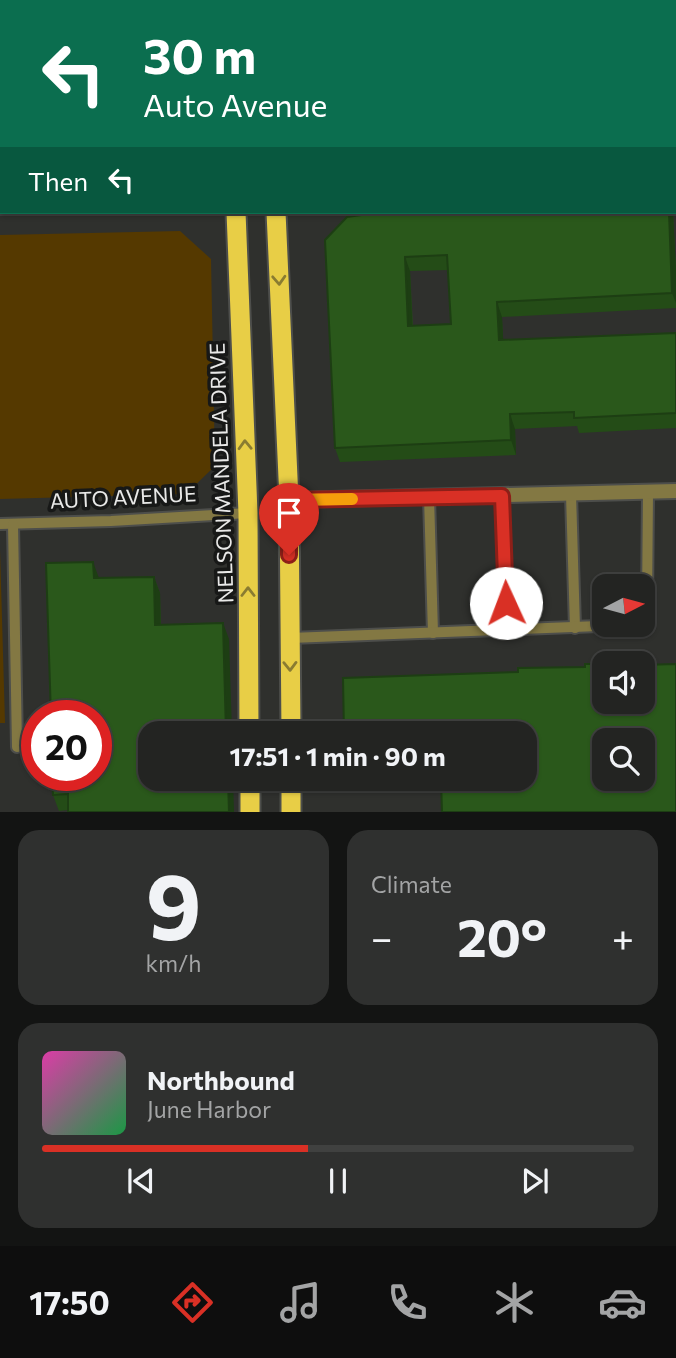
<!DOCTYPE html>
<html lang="en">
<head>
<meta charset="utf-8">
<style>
  :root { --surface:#232422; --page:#2f302f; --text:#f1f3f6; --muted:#a3a4a5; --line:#404140; --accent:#d93025 }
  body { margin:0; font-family:Commissioner,sans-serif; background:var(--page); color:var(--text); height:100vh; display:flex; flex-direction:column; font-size:26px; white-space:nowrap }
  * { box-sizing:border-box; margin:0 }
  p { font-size:23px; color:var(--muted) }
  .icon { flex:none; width:38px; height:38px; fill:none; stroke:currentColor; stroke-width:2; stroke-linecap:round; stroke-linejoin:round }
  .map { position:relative; height:812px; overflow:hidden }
  .side { display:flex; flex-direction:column; gap:18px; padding:18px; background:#131413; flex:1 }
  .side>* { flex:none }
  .banner { position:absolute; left:0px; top:0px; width:677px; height:214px; box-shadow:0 2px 5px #0004,0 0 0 2px var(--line); background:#0b6e4f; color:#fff; overflow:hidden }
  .needle { width:46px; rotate:84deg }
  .fabs { position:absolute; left:592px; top:574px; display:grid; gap:14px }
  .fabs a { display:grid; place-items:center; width:63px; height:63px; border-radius:14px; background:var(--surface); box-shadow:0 2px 5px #0004,0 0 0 2px var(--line); font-size:35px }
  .speed { position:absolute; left:21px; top:700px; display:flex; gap:14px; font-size:35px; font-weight:700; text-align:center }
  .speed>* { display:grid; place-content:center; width:91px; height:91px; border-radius:50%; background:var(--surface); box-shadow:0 2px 5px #0004,0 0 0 2px var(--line); line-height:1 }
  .speed .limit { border:10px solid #d22; background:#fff; color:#111 }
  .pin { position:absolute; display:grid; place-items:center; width:60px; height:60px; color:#fff; margin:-72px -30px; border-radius:50% 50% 50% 0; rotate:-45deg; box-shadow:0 0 7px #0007 }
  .pin .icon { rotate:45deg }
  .me { position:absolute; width:77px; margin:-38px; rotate:358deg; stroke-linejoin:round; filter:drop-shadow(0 0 5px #0008) }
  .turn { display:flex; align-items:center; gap:24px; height:147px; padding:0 28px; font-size:32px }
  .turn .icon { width:91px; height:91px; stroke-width:2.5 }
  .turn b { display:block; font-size:49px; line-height:60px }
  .then { display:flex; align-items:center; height:66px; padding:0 28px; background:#0003; gap:14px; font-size:26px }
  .big { font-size:52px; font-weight:700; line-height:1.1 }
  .side .card { flex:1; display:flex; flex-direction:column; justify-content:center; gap:10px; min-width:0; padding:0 24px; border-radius:21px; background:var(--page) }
  .side .dial { align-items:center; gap:0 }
  .dial b { font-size:91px; line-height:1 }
  .song { display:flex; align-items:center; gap:21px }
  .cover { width:84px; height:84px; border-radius:10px; background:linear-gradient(135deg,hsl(320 70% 55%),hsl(140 70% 35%)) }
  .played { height:7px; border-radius:4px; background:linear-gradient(90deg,var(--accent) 45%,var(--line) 45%) }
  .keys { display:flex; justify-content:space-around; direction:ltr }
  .heat { display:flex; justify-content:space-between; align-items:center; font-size:38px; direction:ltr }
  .side .tiles { flex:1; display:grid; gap:18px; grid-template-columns:1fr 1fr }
  .card:last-child { grid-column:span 2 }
  .trip { position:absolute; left:138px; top:721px; width:399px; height:70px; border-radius:21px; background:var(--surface); box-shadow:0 2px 5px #0004,0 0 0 2px var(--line); font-weight:700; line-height:70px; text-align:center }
  .tab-bar { display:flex; height:112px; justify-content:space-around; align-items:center; background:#0e0e0e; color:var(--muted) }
  .tab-bar .icon { width:49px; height:49px }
  .tab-bar .active { color:var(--accent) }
  .tab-bar b { font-size:32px; color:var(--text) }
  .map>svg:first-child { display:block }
  .green { fill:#553900 }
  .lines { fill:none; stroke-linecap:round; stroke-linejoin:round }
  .service-casing { stroke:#4d4e4b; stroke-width:14 }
  .minor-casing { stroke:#4d4e4b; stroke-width:18 }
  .trunk-casing { stroke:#4d4e4b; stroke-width:23 }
  .service { stroke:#837843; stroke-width:10 }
  .minor { stroke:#837843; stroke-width:14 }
  .trunk { stroke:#e8ce46; stroke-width:19 }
  .wall { fill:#244c17; fill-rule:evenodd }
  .shaded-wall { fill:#1d3e13 }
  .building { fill:#2a581b; stroke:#1d3e13; stroke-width:2; fill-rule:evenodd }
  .oneway { stroke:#8a7c31 }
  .route-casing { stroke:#8d1f18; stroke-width:18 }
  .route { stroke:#d93025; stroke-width:12 }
  .slow { stroke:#f59e0b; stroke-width:12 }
  .labels { text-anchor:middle; stroke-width:7; stroke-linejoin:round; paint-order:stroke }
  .street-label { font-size:21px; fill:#e9e9e8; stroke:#171817 }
</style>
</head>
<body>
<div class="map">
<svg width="676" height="812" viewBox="0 0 676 812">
  <rect width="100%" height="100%" fill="#2f302d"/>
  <g class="green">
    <path d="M 180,231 L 211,259 L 215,466 L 186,494 L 0,499 L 0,235 Z"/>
    <path d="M 0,549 L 5,723 L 0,723 Z"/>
  </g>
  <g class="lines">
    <g class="service-casing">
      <g id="service">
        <path d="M 157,0 L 158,2"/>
        <path d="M 571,494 L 575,628"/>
        <path d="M 502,496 L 506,630"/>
        <path d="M 429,497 L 433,633"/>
        <path d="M 0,524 L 111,521 L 248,513"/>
        <path d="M 13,524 L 17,747"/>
        <path d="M 642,615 L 647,605 L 648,492"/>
        <path d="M 290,638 L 625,625"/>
      </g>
    </g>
    <g class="minor-casing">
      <g id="minor">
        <path d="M 0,173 L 2,173"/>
        <path d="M 289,500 L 676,491"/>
      </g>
    </g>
    <g class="trunk-casing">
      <g id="trunk">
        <path d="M 229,0 L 229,2"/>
        <path d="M 267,0 L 267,2"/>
        <path d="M 236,212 L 248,513 L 249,733"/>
        <path d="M 276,212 L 289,500 L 291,733"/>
        <path d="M 250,779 L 250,812"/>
        <path d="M 291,779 L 291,812"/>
      </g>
    </g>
    <use href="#service" class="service"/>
    <use href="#minor" class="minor"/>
    <use href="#trunk" class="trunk"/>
  </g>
  <g class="wall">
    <path d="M 0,19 L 2,19 L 2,145 L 0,146 Z"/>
    <path d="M 383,212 L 673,212 L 676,271 L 676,308 L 502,317 L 503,340 L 676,333 L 676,428 L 579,433 L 577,426 L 515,429 L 516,455 L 340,462 L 335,448 ZM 448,270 L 451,324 L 413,326 L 410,271 Z"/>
    <path d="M 154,577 L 160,593 L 161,625 L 229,639 L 68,810 L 59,811 L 53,795 L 99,578 Z"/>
    <path d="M 604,664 L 525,733 L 344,733 L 518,672 L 585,667 Z"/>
  </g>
  <g class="shaded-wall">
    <path d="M 669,212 L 673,212 L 676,271 L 676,303 L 672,293 Z"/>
    <path d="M 405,257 L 410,271 L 413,341 L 408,326 Z"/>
    <path d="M 497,302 L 502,317 L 504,355 L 499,340 Z"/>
    <path d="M 510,414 L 515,429 L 516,455 L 511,440 Z"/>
    <path d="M 93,562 L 99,578 L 94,578 Z"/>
    <path d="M 154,577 L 160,593 L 161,641 L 155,625 Z"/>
    <path d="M 223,623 L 229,639 L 232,733 L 226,733 Z"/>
    <path d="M 228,779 L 233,779 L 234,812 L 229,812 Z"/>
  </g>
  <g class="building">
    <rect x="21" y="0" width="54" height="2"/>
    <rect x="321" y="0" width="137" height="2"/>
    <path d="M 477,0 L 559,0 L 560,2 L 477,2 Z"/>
    <rect x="581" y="0" width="59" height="2"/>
    <path d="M 0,19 L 2,19 L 2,129 L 0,130 Z"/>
    <path d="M 383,212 L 669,212 L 672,293 L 497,302 L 499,340 L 676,333 L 676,413 L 574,418 L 574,412 L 510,414 L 511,440 L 335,448 L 325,240 L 347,217 ZM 447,255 L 451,324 L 408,326 L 405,257 Z"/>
    <path d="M 93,562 L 94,578 L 154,577 L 155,625 L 223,623 L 226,733 L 150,733 L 150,779 L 228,779 L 229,812 L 68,812 L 68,794 L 53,795 L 52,775 L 96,775 L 96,716 L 51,716 L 46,563 Z"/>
    <path d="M 585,664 L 604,664 L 604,702 L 642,702 L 642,665 L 676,664 L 676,812 L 442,812 L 441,779 L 525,779 L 525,733 L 439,733 L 439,730 L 399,731 L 399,733 L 344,733 L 343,678 L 518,672 L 518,668 L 585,667 ZM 604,740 L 642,740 L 642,779 L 604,779 Z"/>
  </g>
  <defs><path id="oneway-chevron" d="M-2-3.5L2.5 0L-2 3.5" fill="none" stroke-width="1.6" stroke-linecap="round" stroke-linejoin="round" transform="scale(1.75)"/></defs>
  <g class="oneway">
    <use href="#oneway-chevron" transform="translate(279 280) rotate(87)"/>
    <use href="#oneway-chevron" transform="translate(245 445) rotate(-92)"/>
    <use href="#oneway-chevron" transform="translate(248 592) rotate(-90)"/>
    <use href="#oneway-chevron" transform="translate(290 666) rotate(89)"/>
  </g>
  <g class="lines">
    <g class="route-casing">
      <path id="route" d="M 289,555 L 289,500 L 502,496 L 506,603"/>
    </g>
    <use href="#route" class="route"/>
    <path class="slow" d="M 289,512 L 289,500 L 352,499"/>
  </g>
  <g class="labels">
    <g class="street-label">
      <text transform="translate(222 473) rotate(-92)" y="7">NELSON MANDELA DRIVE</text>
      <text transform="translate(123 498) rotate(-3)" y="7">AUTO AVENUE</text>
    </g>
  </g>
</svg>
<div class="fabs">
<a><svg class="needle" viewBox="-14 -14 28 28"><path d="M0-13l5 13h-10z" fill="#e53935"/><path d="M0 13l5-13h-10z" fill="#a3a4a5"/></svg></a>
<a><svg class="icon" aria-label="sound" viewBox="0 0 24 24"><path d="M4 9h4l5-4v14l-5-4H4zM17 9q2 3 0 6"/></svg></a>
<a><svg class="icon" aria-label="search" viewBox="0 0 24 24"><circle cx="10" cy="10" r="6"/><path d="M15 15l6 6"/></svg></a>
</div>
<div class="speed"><div class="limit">20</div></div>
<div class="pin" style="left:289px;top:555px;background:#d93025"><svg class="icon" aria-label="arrive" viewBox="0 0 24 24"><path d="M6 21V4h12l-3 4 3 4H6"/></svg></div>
<svg class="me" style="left:506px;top:603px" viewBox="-20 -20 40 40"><circle r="19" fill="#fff"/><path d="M0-13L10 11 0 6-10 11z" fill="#d93025"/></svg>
<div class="trip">17:51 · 1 min · 90 m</div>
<div class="banner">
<div class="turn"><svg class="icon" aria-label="left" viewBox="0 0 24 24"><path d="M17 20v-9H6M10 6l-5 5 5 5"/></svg><div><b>30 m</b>Auto Avenue</div></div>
<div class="then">Then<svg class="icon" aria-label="left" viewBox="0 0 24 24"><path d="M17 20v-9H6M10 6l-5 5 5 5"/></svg></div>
</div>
</div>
<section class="side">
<div class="tiles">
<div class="card dial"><b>9</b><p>km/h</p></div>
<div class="card"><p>Climate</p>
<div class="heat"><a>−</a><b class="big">20°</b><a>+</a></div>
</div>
<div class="card">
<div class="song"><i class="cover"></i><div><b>Northbound</b><p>June Harbor</p></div></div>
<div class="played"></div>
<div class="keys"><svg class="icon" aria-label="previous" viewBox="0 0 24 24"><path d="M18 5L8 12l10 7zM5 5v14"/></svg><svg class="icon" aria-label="pause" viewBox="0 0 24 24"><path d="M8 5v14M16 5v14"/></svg><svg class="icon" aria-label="next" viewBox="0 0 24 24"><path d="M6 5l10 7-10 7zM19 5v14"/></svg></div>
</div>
</div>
</section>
<nav class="tab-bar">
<b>17:50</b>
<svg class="icon active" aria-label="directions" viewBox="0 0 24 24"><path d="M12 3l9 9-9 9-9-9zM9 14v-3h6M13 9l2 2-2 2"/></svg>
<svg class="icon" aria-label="music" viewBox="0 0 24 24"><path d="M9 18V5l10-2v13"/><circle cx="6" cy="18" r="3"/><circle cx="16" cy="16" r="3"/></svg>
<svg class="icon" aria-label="phone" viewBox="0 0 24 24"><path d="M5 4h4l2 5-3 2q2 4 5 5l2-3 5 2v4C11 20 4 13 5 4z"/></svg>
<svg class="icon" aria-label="climate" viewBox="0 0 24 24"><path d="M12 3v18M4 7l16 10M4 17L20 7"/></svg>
<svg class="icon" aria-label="car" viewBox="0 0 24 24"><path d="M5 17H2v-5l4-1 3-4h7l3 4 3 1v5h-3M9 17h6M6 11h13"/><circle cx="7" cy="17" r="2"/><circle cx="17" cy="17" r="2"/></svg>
</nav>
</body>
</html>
